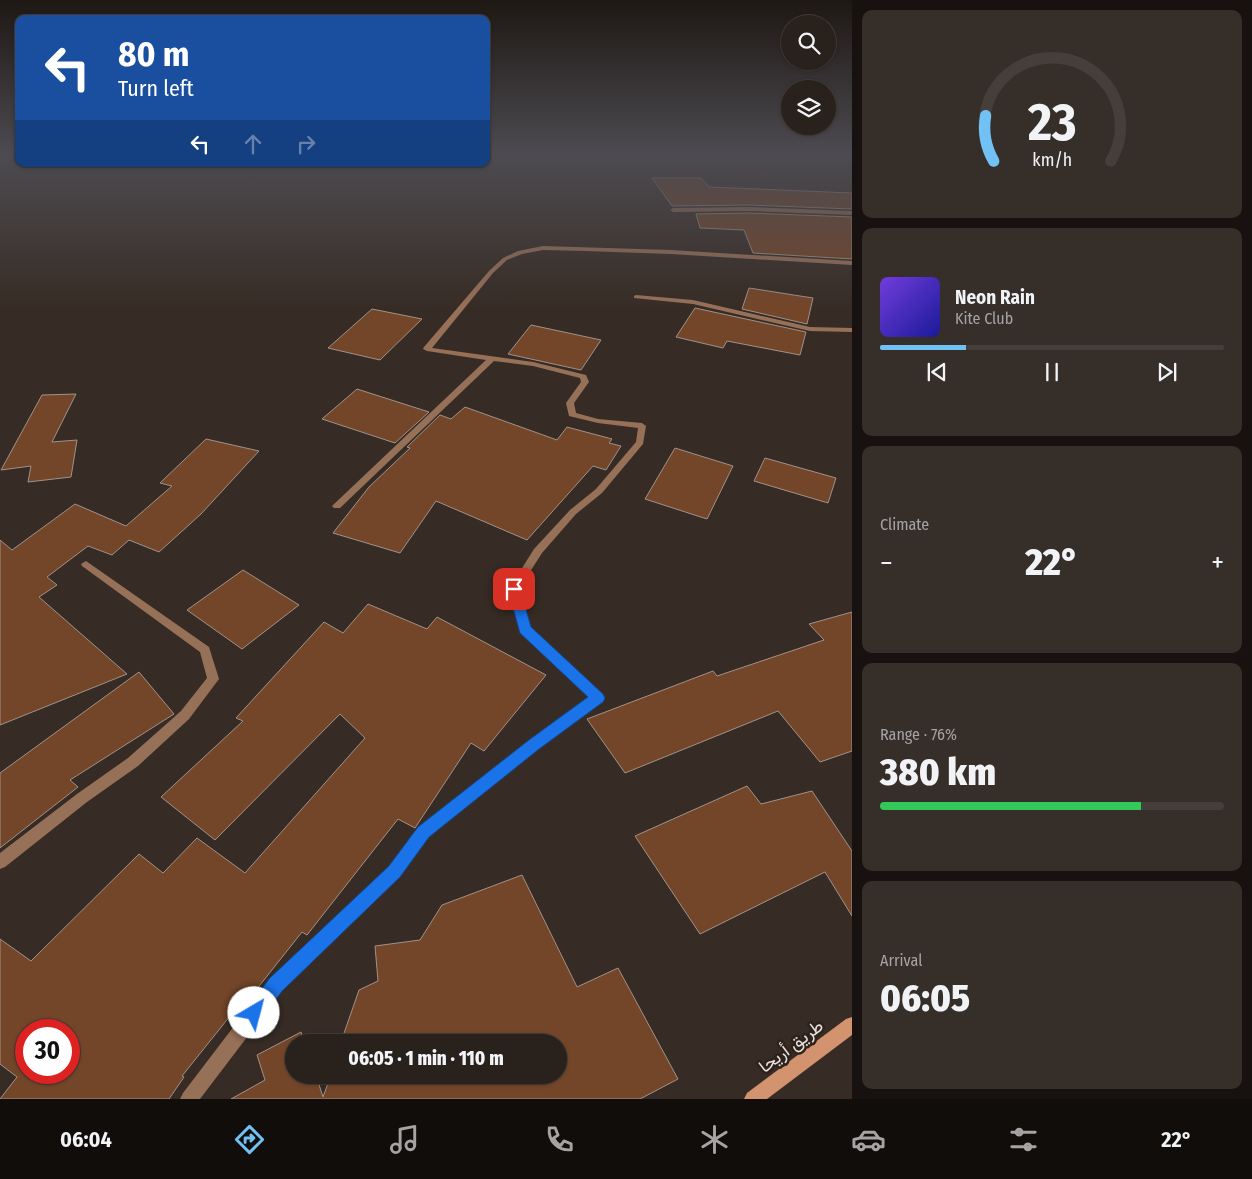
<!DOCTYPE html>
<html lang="en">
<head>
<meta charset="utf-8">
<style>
  :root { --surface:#29211c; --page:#352e29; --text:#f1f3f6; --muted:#a5a3a3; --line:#453e3b; --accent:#71c1f5 }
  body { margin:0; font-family:"Fira Sans Condensed",Vazirmatn,sans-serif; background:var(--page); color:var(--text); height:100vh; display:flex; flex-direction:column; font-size:19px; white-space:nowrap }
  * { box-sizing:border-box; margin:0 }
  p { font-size:16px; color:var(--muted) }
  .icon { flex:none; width:28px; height:28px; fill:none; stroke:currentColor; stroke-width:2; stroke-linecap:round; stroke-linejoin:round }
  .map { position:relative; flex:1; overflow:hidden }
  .panel { display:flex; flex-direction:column; gap:10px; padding:10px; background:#17120f; width:400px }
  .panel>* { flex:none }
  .hud { position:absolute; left:15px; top:15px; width:475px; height:152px; border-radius:10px; box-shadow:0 1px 4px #0004,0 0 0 1px var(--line); background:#1a4fa0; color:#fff; overflow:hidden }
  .buttons { position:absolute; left:781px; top:15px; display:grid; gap:10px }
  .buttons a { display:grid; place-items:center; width:55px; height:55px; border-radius:50%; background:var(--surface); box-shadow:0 1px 4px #0004,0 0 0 1px var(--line); font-size:25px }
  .speed { position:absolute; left:15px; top:1019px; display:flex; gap:10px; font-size:25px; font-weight:700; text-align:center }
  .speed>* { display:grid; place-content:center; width:65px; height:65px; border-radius:50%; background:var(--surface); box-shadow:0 1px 4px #0004,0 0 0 1px var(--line); line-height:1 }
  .speed .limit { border:8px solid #d22; background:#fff; color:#111 }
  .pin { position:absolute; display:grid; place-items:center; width:42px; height:42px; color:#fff; margin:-21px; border-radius:10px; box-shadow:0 2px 8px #0006 }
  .me { position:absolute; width:55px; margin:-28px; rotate:37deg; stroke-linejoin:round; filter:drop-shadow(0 0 4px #0008) }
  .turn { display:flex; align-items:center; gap:18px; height:105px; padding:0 20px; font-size:22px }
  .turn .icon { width:65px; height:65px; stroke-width:2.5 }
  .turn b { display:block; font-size:35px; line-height:42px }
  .lanes { display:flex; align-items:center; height:48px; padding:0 20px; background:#0003; justify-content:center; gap:25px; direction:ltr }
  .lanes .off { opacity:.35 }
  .big { font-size:38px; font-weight:800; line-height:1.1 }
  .panel .widget { flex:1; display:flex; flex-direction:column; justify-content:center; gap:8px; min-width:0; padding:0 18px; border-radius:10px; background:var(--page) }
  .panel .dial { align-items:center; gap:0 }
  .dial svg { height:130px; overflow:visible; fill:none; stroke:var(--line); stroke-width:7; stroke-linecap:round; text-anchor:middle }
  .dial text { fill:var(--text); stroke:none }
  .song { display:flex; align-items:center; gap:15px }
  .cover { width:60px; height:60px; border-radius:8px; background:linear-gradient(135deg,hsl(260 70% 55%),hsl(240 70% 35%)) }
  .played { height:5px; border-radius:2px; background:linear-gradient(90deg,var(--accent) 25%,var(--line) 25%) }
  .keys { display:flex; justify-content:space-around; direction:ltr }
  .heat { display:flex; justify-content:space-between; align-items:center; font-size:28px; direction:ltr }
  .charge { height:8px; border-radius:4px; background:linear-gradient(90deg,#34c759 76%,var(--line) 0) }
  .trip { position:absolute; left:285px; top:1034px; width:282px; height:50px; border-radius:25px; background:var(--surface); box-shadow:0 1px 4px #0004,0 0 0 1px var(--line); font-weight:800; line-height:50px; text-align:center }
  .tabs { display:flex; height:80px; justify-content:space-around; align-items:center; background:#100d0b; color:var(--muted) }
  .tabs .icon { width:35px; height:35px }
  .tabs .on { color:var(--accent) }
  .tabs b { font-size:22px; color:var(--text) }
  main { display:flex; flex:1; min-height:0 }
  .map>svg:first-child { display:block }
  .building { fill:#744629; stroke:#a0928a; fill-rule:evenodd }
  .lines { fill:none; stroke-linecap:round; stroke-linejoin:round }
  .minor { fill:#977058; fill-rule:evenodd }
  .secondary { fill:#d3936e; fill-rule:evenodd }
  .route { fill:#1a73e8; stroke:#114b97 }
  .labels { text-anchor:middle; stroke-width:5; stroke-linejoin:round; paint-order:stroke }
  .near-street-label { font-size:18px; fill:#e8e1dc; stroke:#2d221c }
</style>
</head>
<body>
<main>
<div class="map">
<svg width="852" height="1099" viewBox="0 0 852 1099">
  <rect width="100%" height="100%" fill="#372c25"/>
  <g class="building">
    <path d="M 652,178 L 701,178 L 709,187 L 852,193 L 852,209 L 748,205 L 672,206 Z"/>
    <path d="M 748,213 L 852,217 L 852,259 L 753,253 L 744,230 L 700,228 L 696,214 Z"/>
    <path d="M 749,288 L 813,298 L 807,324 L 742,309 Z"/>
    <path d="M 695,308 L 806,332 L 800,355 L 727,341 L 723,348 L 676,337 Z"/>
    <path d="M 372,309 L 422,319 L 380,360 L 328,348 Z"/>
    <path d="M 531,325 L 601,340 L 581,370 L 508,354 Z"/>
    <path d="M 357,389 L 429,412 L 395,443 L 322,419 Z"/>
    <path d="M 76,394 L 52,442 L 77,440 L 71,477 L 28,482 L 31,466 L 1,470 L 42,395 Z"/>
    <path d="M 465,407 L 557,440 L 567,427 L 612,439 L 609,443 L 621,446 L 606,470 L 593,466 L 527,540 L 436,501 L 400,553 L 333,533 L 369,487 L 410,448 L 407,447 L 440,415 L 451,419 Z"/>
    <path d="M 206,439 L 259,451 L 201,514 L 159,552 L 129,540 L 112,555 L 88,546 L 47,577 L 57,585 L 39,597 L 127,674 L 0,725 L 0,540 L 12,550 L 75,504 L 126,526 L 172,486 L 160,483 Z"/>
    <path d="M 675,448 L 733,466 L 707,519 L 645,499 Z"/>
    <path d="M 765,458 L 836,478 L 828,503 L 754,481 Z"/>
    <path d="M 243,570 L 299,605 L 242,649 L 187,610 Z"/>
    <path d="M 368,604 L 427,629 L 437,617 L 546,675 L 484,751 L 471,743 L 415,828 L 398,819 L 307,935 L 302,932 L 233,1019 L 230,1016 L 182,1076 L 184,1077 L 169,1099 L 0,1099 L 17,1077 L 0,1064 L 0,939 L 31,961 L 139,854 L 163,873 L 197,838 L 245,873 L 365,738 L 340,714 L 215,840 L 161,797 L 243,721 L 236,718 L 324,622 L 343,633 ZM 26,1030 L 69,1030 L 69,1072 L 26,1072 Z"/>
    <path d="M 852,612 L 852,751 L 820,762 L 778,711 L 625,773 L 587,719 L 713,671 L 717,676 L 824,640 L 809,624 Z"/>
    <path d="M 139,672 L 174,714 L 70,780 L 78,787 L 0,848 L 0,773 Z"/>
    <path d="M 747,786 L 761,804 L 812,791 L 852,851 L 852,916 L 825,872 L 700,934 L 635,836 Z"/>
    <path d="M 522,875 L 577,987 L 618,968 L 678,1079 L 640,1099 L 231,1099 L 265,1080 L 257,1055 L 301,1032 L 304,1042 L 294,1042 L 294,1075 L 316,1075 L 323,1097 L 331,1075 L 559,1075 L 559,1042 L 341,1042 L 359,990 L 378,981 L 375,946 L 420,940 L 442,905 Z"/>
  </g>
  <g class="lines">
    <g class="minor">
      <path d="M 748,207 L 852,211 L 852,215 L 748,211 L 673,212 L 670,210 L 673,208 Z"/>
      <path d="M 543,246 L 671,250 L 852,261 L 852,265 L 671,254 L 585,251 L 543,250 L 522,254 L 507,260 L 493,273 L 432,348 L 533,362 L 586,375 L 589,382 L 574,403 L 576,413 L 598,419 L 642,423 L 646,426 L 643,444 L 602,493 L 576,514 L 542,553 L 519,589 L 530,628 L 602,695 L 604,698 L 602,701 L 538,749 L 429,837 L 399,877 L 282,991 L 200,1099 L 180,1099 L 183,1093 L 270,979 L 389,867 L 419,827 L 530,741 L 590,698 L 521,633 L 509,589 L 534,549 L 570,510 L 596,489 L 636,442 L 638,428 L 598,423 L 569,416 L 566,403 L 581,382 L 580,378 L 533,366 L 494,361 L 340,508 L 334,508 L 332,506 L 486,360 L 427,351 L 423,349 L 424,347 L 489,271 L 503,258 L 518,251 Z"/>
      <path d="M 636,295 L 693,300 L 810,327 L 852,328 L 852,332 L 810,331 L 693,304 L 634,298 L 634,296 Z"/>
      <path d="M 86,561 L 209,647 L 219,679 L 189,719 L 138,766 L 87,802 L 5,867 L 0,869 L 0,853 L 77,794 L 128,758 L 181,711 L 207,678 L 200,652 L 82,566 L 81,564 Z"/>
    </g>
    <path class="secondary" d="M 852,1017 L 852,1035 L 767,1099 L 744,1099 L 747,1093 L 846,1019 Z"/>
  </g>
  <linearGradient id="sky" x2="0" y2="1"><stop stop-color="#1e1814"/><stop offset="0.5" stop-color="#4d4b51"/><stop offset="1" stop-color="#4d4b51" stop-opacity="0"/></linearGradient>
  <rect width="852" height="309" fill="url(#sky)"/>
  <path class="route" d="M 514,585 L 520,589 L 531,627 L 603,694 L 605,698 L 603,702 L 539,749 L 429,837 L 400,877 L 282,991 L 261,1020 L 254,1022 L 248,1020 L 245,1013 L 248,1007 L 270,978 L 389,866 L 418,827 L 529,740 L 588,697 L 520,633 L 508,589 Z"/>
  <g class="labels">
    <g class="near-street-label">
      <text transform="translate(791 1046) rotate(-37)" y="6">طريق أريحا</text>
    </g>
  </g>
</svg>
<div class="buttons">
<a><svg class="icon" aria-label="search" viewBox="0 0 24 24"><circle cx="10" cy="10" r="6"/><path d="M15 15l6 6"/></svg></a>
<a><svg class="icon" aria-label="layers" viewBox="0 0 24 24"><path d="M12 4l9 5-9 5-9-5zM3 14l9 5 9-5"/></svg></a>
</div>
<div class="speed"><div class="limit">30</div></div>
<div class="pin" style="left:514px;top:589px;background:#d93025"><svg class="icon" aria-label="arrive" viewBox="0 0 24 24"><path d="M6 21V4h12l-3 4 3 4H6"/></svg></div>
<svg class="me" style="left:254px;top:1013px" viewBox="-20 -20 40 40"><circle r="19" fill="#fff"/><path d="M0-13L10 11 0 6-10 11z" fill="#1a73e8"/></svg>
<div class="trip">06:05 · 1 min · 110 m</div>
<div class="hud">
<div class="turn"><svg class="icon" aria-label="left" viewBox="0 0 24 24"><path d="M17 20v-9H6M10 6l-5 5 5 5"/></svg><div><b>80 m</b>Turn left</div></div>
<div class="lanes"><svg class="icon" aria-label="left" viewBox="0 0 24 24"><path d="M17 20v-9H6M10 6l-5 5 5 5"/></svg><svg class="icon off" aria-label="ahead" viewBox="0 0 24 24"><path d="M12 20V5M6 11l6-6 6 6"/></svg><svg class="icon off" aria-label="right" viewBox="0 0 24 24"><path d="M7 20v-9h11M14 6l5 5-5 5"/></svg></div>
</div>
</div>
<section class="panel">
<div class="widget dial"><svg viewBox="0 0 100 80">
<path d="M14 69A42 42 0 1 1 86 69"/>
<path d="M14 69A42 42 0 0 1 9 41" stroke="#71c1f5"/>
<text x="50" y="56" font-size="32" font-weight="700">23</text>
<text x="50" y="72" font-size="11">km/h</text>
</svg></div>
<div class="widget">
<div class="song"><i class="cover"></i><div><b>Neon Rain</b><p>Kite Club</p></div></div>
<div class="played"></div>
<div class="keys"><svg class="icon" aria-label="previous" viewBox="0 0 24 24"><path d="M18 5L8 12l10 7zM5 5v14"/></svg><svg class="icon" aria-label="pause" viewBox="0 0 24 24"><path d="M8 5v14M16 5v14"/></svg><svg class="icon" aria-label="next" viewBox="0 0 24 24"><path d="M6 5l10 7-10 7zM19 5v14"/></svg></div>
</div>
<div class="widget"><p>Climate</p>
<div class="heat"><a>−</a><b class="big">22°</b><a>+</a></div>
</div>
<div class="widget"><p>Range · 76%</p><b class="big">380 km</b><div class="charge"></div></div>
<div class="widget"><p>Arrival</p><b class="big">06:05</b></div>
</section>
</main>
<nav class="tabs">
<b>06:04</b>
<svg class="icon on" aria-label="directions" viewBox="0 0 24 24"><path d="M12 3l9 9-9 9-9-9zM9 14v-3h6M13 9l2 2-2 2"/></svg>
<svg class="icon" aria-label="music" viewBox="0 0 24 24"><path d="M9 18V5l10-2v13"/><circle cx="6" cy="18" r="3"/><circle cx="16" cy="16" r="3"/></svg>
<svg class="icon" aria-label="phone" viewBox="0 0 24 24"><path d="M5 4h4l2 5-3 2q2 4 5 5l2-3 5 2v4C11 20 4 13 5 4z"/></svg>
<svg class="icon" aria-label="climate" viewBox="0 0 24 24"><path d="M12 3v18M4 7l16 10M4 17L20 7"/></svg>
<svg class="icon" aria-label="car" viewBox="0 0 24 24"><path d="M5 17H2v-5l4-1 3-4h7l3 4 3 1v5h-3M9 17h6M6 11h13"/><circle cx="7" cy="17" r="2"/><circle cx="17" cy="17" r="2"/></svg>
<svg class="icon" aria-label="filters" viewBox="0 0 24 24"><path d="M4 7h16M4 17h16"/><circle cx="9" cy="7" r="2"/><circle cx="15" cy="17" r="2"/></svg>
<b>22°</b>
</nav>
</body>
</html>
